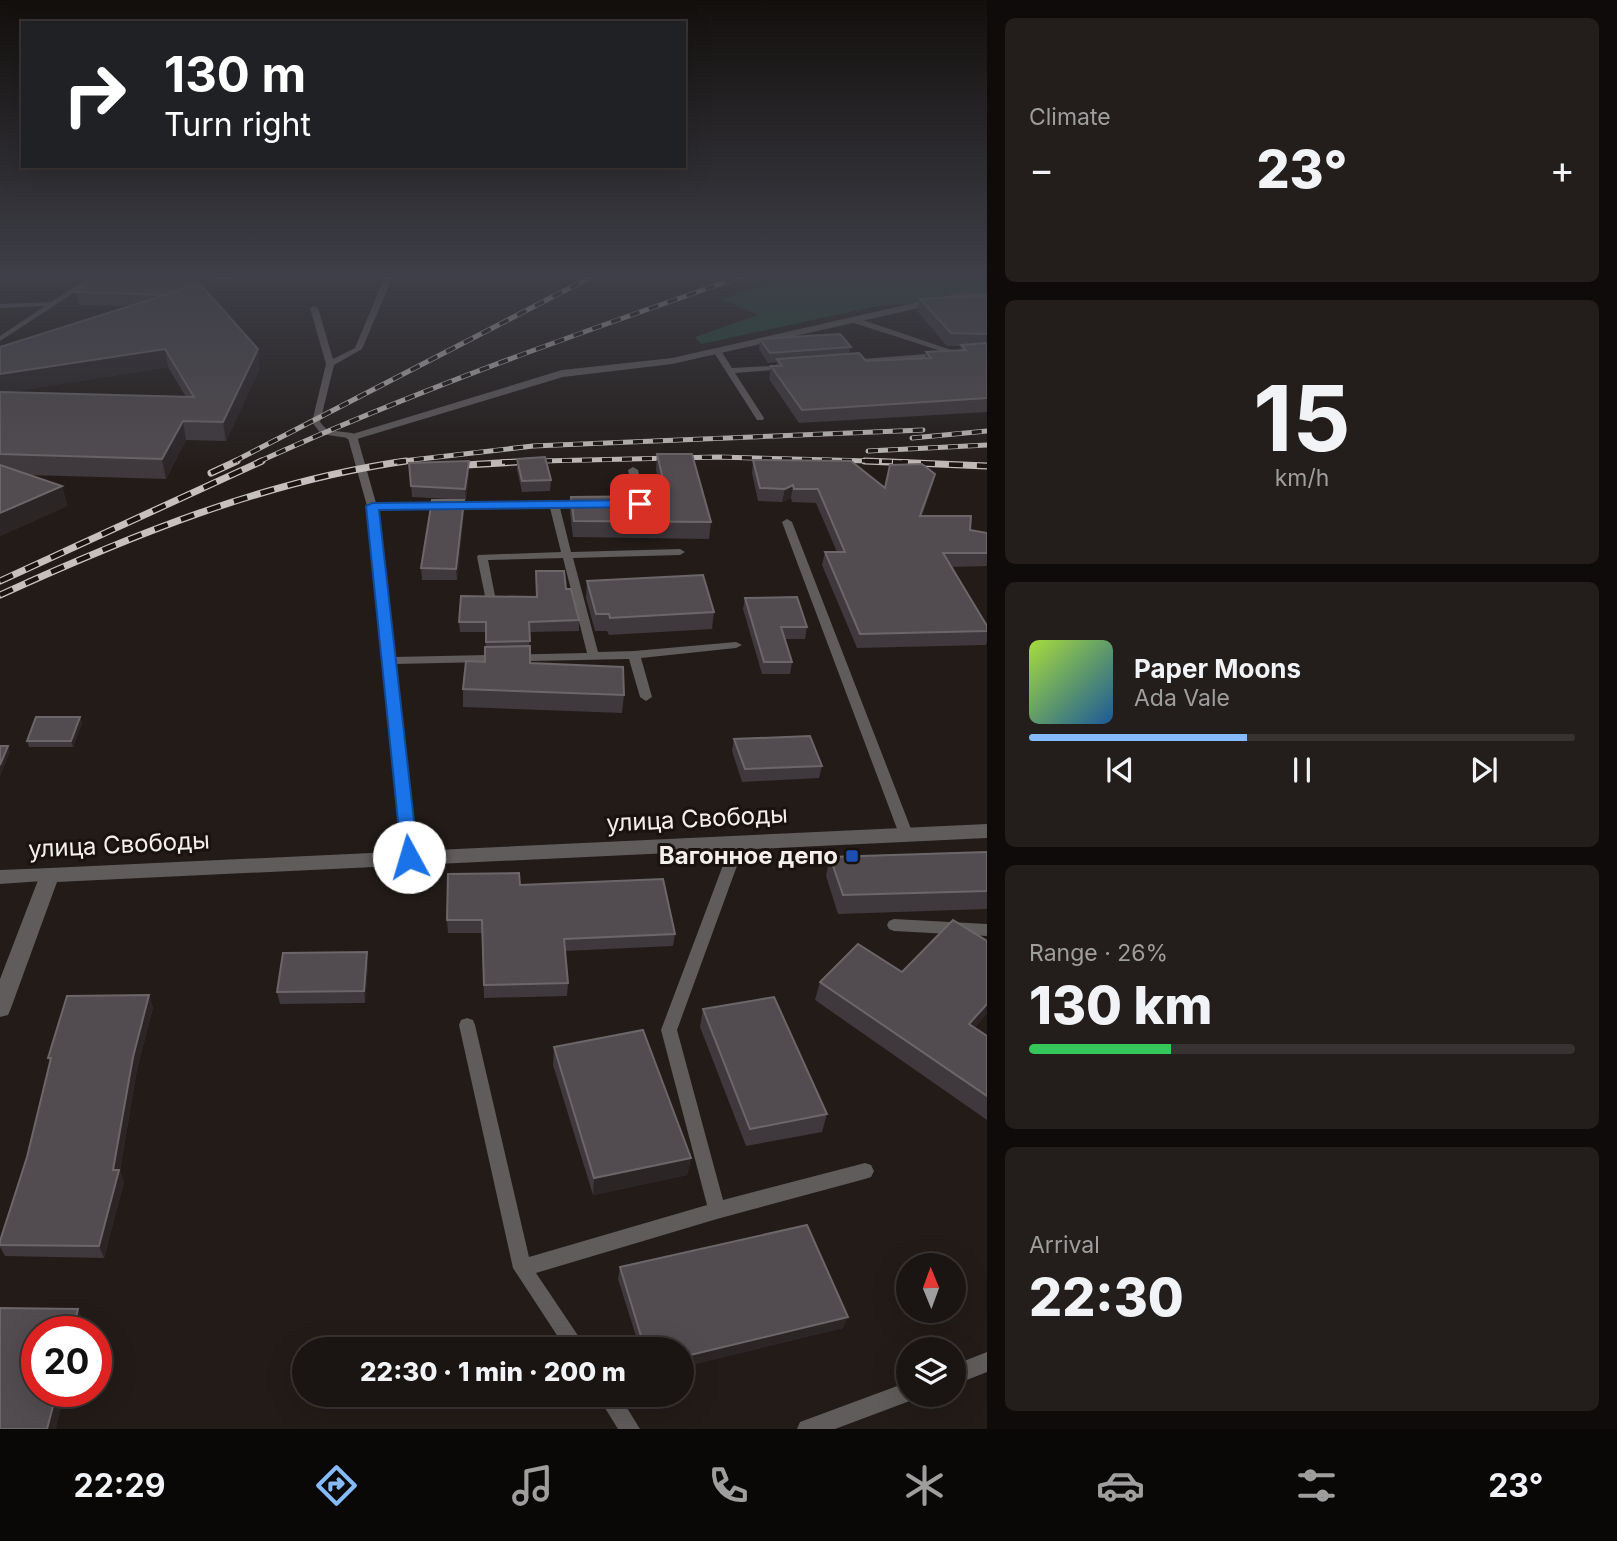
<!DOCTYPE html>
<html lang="en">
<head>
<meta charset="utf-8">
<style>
  :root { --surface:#1a1412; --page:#231d1b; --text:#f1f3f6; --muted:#9f9e9f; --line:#383332; --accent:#85bbfb }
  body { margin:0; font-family:Inter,sans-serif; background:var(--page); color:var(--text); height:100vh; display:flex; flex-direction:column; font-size:26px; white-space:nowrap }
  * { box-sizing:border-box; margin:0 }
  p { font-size:23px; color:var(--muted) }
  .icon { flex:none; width:38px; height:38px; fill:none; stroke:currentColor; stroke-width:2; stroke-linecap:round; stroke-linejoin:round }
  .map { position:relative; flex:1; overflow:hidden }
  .details { display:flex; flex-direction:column; gap:18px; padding:18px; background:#0e0b0a; width:630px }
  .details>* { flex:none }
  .top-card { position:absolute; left:21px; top:21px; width:665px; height:147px; border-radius:0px; box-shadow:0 7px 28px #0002,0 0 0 2px var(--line); background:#202124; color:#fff; overflow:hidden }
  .needle { width:46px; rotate:359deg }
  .tools { position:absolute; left:896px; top:1253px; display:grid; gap:14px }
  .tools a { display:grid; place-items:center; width:70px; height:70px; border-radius:50%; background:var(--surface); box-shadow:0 7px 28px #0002,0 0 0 2px var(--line); font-size:35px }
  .speed { position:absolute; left:21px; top:1316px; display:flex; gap:14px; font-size:35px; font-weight:700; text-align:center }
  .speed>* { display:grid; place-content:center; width:91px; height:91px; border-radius:50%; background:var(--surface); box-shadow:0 7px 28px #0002,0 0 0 2px var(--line); line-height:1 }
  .speed .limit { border:10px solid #d22; background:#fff; color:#111 }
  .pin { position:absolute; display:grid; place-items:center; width:60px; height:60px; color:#fff; margin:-30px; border-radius:14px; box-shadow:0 4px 10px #0006 }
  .me { position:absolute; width:77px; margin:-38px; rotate:354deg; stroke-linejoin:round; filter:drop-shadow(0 0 5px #0008) }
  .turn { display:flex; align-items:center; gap:24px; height:147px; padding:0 28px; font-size:32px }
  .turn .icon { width:91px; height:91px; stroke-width:2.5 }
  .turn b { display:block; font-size:49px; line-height:60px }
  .big { font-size:52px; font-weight:800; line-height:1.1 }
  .details .tile { flex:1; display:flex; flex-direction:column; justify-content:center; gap:10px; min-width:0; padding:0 24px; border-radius:10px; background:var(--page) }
  .details .dial { align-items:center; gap:0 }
  .dial b { font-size:91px; line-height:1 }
  .song { display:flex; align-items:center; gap:21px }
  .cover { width:84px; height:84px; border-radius:10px; background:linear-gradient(135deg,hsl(80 70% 55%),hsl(210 70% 35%)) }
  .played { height:7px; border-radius:4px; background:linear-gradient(90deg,var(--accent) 40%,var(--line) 40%) }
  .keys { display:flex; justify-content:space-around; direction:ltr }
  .heat { display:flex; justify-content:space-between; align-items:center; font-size:38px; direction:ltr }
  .charge { height:10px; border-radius:5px; background:linear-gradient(90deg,#34c759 26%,var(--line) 0) }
  .trip { position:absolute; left:292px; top:1337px; width:402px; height:70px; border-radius:35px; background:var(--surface); box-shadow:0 7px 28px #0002,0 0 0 2px var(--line); font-weight:800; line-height:70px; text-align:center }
  .tabs { display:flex; height:112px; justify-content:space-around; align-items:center; background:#0a0807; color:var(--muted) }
  .tabs .icon { width:49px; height:49px }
  .tabs .selected { color:var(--accent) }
  .tabs b { font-size:32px; color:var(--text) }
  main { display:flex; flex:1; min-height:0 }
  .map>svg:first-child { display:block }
  .green { fill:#1f4933 }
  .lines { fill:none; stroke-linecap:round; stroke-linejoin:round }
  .service { fill:#605c5c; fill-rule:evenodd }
  .minor { fill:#605c5c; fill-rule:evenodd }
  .tertiary { fill:#605c5c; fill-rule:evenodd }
  .rail-far1-casing { stroke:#c6c1be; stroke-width:5 }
  .rail-casing { stroke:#c6c1be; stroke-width:7 }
  .rail-far1 { stroke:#19120f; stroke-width:3.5; stroke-dasharray:10; stroke-linecap:butt }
  .rail { stroke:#19120f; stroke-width:4.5; stroke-dasharray:14; stroke-linecap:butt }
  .wall { fill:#3f393d; fill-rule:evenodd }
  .shaded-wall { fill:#2b2526 }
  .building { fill:#524c50; stroke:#6b6668; stroke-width:2 }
  .route { fill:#1a73e8; stroke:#114b97; stroke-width:2 }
  .transit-dot { fill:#1a4fb4; stroke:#19120f; stroke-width:2.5 }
  .labels { text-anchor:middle; stroke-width:6; stroke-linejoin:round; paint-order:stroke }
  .street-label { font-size:24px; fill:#f3efec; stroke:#19120f }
  .poi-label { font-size:24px; font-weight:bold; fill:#f3efec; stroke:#19120f; text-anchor:end }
</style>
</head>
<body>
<main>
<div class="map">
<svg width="987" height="1429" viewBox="0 0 987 1429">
  <rect width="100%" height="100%" fill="#221b18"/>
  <path class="green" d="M 791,276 L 987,276 L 987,302 L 883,305 L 701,344 L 695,337 L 758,315 L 722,299 Z"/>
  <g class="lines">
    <g class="service">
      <path d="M 91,276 L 100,276 L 0,341 L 0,336 L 45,306 L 0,308 L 0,304 L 51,302 Z"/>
      <path d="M 188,276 L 212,278 L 250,276 L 246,278 L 212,282 Z"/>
      <path d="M 385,276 L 393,276 L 362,349 L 334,365 L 320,422 L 327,430 L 352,433 L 357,436 L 376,503 L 590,502 L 592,504 L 587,507 L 560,508 L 571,552 L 680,549 L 685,552 L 680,555 L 573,558 L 598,652 L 634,651 L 736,642 L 742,645 L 736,648 L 641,658 L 652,697 L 646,701 L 640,697 L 629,659 L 395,664 L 416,857 L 414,861 L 404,861 L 402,857 L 367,506 L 348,438 L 321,434 L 312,422 L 326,364 L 310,308 L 314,306 L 318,308 L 333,359 L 355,348 ZM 550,508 L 561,552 L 478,555 L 477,557 L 485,596 L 490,599 L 495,596 L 488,560 L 563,558 L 587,653 L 394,657 L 377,509 Z"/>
      <path d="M 851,318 L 857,318 L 954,351 L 947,353 L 851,322 Z"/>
      <path d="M 714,349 L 720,349 L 732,368 L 789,365 L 789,369 L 786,369 L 735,373 L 764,418 L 763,420 L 757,420 L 713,351 Z"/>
      <path d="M 939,353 L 942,353 L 942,357 L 849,364 L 845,362 L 849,360 Z"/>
      <path d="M 633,467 L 638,470 L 646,504 C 642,508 632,508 628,504 L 635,501 L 628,470 Z"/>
      <path d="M 787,519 L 792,522 L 913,834 L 911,837 L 901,837 L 899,834 L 782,522 Z"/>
      <path d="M 738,839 L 743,840 L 745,844 L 677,1030 L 723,1200 L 865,1163 L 871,1165 L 874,1171 L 871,1177 L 865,1179 L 717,1219 L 536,1273 L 587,1349 L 566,1349 L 513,1268 L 459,1025 L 461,1020 L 467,1018 L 473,1020 L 475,1025 L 529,1257 L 707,1205 L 661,1030 L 731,844 L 733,840 Z"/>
      <path d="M 894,919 L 987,924 L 987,936 L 894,931 L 889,929 L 887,925 L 889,921 Z"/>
      <path d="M 987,1352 L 987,1372 L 954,1385 L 954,1365 Z"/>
      <path d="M 908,1382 L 908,1395 L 917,1395 L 915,1399 L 835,1429 L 797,1429 L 800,1422 Z"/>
      <path d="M 597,1395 L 619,1395 L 640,1429 L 618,1429 Z"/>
    </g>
    <g class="minor">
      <path d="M 963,292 L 987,293 L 987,299 L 963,298 L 672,364 L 563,377 L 357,439 L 347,439 L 346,436 L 562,370 L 672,358 Z"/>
      <path d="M 50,868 L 57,870 L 60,875 L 57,880 L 0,884 L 0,870 Z"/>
    </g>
    <path class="tertiary" d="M 987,824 L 987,838 L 57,882 L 11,1008 L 8,1015 L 0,1017 L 0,979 L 40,875 L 43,870 L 50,868 Z"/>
    <g class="rail-far1-casing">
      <g id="rail-far1">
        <path d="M 912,438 L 987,431"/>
        <path d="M 868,451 L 987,445"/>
        <path d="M 233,462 L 593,276"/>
        <path d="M 258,462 C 416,390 579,333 743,276"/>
        <path d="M 394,462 L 533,446 L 923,430"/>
        <path d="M 502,462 L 718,457 L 908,462"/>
      </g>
    </g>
    <g class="rail-casing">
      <g id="rail">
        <path d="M 865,461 L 987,466"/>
        <path d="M 449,466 L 533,461"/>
        <path d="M 211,473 L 237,461"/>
        <path d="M 0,581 L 262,461"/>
        <path d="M 0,595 C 130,536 264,481 406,461"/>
      </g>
    </g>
    <use href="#rail-far1" class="rail-far1"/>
    <use href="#rail" class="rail"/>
  </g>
  <g class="wall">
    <path d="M 90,276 L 213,276 L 215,284 L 205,290 L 260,368 L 226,441 L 186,440 L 166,479 L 29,475 L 62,486 L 67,506 L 0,536 L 0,347 L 130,306 L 79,305 L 76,292 ZM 168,367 L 186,397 L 10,392 Z"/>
    <path d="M 987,296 L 987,412 L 799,423 L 769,379 L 771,366 L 776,366 L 777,362 L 768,363 L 759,349 L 760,339 L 851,347 L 849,354 L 866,361 L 925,358 L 926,352 L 960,351 L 961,346 L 947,346 L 917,311 L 920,299 Z"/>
    <path d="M 657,454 L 711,522 L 709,539 L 573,537 L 570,513 L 571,497 L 662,496 L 656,470 Z"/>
    <path d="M 517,459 L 551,480 L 550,491 L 522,492 L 517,470 Z"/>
    <path d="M 753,460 L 885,488 L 935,474 L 932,487 L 922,516 L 970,530 L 987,533 L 987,566 L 952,567 L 987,631 L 987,641 L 986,645 L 857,648 L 822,565 L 825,552 L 837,552 L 816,503 L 792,502 L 791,498 L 782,502 L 758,501 L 752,473 Z"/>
    <path d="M 409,463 L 469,472 L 466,500 L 412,497 Z"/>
    <path d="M 464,500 L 464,511 L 457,580 L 422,580 L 421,568 Z"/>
    <path d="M 536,571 L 566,589 L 579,620 L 579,631 L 529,632 L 530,663 L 624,695 L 622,713 L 463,707 L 463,689 L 485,662 L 486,632 L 460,632 L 459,622 L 537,597 Z"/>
    <path d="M 587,581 L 714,612 L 712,629 L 609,635 L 607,631 L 595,631 L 586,598 Z"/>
    <path d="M 745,598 L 807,627 L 805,639 L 784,639 L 792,662 L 790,674 L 762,674 L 743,609 Z"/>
    <path d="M 80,717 L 82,723 L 73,747 L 29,747 L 27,741 Z"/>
    <path d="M 734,739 L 822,766 L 819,778 L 742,782 L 732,751 Z"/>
    <path d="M 987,852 L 987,909 L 838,914 L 826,876 L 830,857 Z"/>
    <path d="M 520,885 L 675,934 L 673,946 L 565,951 L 568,983 L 567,996 L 484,998 L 482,933 L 448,933 L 447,920 Z"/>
    <path d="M 368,965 L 365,1003 L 280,1004 L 277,992 Z"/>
    <path d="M 820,982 L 974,1028 L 987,1036 L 987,1120 L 815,1000 Z"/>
    <path d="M 149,995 L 153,1008 L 137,1069 L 120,1171 L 124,1182 L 104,1258 L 5,1256 L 0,1247 L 0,1241 L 27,1157 L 50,1062 L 48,1058 Z"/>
    <path d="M 703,1009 L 827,1114 L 822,1132 L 746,1146 L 700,1027 Z"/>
    <path d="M 554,1047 L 691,1158 L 687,1175 L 593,1195 L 553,1065 Z"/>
    <path d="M 620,1267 L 843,1328 L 682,1367 L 682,1349 L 640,1349 L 618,1279 Z"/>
  </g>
  <g class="shaded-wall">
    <path d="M 207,276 L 213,276 L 215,284 L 175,308 L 172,295 Z"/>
    <path d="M 165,349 L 168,367 L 0,394 L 0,374 Z"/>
    <path d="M 258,349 L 260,368 L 226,441 L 223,422 Z"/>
    <path d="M 183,421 L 186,440 L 166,479 L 162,459 Z"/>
    <path d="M 469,461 L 469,472 L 466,500 L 465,489 Z"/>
    <path d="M 935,474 L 932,487 L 917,530 L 920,516 Z"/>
    <path d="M 793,485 L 791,498 L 782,502 L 785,489 Z"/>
    <path d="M 62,486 L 67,506 L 0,536 L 0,513 Z"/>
    <path d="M 464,500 L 464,511 L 457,580 L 456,569 Z"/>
    <path d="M 80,717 L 82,723 L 73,747 L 71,741 Z"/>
    <path d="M 8,746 L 10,752 L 0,777 L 0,765 Z"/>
    <path d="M 367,952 L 368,965 L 365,1003 L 364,991 Z"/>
    <path d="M 149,995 L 153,1008 L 137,1069 L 120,1171 L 124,1182 L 104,1258 L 99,1246 L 133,1057 Z"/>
    <path d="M 987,1004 L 987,1014 L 962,1043 L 969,1024 Z"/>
    <path d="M 691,1158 L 687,1175 L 593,1195 L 594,1178 Z"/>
    <path d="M 78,1309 L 83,1320 L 80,1332 L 72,1332 Z"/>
    <path d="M 848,1317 L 843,1328 L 682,1367 L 682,1357 Z"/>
    <path d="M 57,1391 L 65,1391 L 56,1429 L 47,1429 Z"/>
  </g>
  <g class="building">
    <path d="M 90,276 L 207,276 L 182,290 L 166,295 L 76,292 Z"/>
    <path d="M 200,284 L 258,349 L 223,422 L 183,421 L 162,459 L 0,454 L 0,392 L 194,397 L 165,349 L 0,374 L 0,347 Z"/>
    <path d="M 987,296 L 987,334 L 951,333 L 920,299 Z"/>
    <path d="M 840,334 L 851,347 L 770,353 L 760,339 Z"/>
    <path d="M 987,343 L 987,398 L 802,410 L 771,366 L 782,366 L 777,359 L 859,353 L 866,361 L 931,358 L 926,352 L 966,350 L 961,345 Z"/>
    <path d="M 657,454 L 692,454 L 711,522 L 574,521 L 571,497 L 667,496 Z"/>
    <path d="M 545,457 L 551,480 L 522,481 L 517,459 Z"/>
    <path d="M 753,460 L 851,461 L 885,488 L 890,465 L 922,464 L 935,474 L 920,516 L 971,516 L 970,530 L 987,533 L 987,553 L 943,553 L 987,626 L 987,631 L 860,634 L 825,552 L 845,552 L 818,489 L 794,489 L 793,485 L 785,489 L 760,488 Z"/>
    <path d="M 469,461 L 465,489 L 411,486 L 409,463 Z"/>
    <path d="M 0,465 L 62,486 L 0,513 Z"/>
    <path d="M 432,500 L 464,500 L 456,569 L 421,568 Z"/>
    <path d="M 536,571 L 564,571 L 566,589 L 571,589 L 579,620 L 529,622 L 530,641 L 486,642 L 486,622 L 459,622 L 461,596 L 537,597 Z"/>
    <path d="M 703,575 L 714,612 L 610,618 L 609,614 L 596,614 L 587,581 Z"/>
    <path d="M 797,597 L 807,627 L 781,627 L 792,662 L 764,662 L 745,598 Z"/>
    <path d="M 530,646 L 530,663 L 623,667 L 624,695 L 463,689 L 466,661 L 485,662 L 485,647 Z"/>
    <path d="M 36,717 L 80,717 L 71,741 L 27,741 Z"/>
    <path d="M 810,736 L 822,766 L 745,769 L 734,739 Z"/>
    <path d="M 0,746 L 8,746 L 0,765 Z"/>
    <path d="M 987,852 L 987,891 L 843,895 L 830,857 Z"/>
    <path d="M 519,873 L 520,885 L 663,879 L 675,934 L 564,939 L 568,983 L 484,985 L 482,920 L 447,920 L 448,874 Z"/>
    <path d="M 953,920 L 987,941 L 987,1004 L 969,1024 L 987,1036 L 987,1096 L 820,982 L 858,944 L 902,972 Z"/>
    <path d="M 367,952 L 364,991 L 277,992 L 283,953 Z"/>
    <path d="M 149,995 L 133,1057 L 113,1170 L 119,1170 L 99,1246 L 0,1245 L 0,1241 L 27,1157 L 51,1058 L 48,1058 L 67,996 Z"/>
    <path d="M 774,997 L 827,1114 L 750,1129 L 703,1009 Z"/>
    <path d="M 643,1030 L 691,1158 L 594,1178 L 554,1047 Z"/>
    <path d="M 807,1225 L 848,1317 L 682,1357 L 682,1349 L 645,1349 L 620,1267 Z"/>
    <path d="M 0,1308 L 78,1309 L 72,1332 L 37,1332 L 37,1391 L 57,1391 L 47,1429 L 0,1429 Z"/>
  </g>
  <linearGradient id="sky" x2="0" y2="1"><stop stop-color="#130f0d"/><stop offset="0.58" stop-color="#3e3f48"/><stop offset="1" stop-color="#3e3f48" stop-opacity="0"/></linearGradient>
  <rect width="987" height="476" fill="url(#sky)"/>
  <path class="route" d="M 640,500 L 647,504 L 645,507 L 379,510 L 418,857 L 415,861 L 402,861 L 366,506 L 372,503 Z"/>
  <rect class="transit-dot" x="845" y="849" width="14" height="14" rx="3.5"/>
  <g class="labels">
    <g class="street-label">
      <text transform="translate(697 819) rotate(-3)" y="8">улица Свободы</text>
      <text transform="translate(119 845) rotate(-3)" y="8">улица Свободы</text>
    </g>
    <g class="poi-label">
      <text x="838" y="864">Вагонное депо</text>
    </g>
  </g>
</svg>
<div class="tools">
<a><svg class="needle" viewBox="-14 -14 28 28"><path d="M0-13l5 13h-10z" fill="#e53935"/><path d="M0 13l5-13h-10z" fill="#9f9e9f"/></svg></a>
<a><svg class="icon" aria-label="layers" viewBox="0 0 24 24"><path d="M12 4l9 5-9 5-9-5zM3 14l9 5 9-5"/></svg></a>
</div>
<div class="speed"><div class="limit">20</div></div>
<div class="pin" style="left:640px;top:504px;background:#d93025"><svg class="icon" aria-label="arrive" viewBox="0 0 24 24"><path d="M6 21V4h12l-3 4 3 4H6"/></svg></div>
<svg class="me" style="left:409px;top:857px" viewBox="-20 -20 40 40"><circle r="19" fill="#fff"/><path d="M0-13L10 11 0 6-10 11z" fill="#1a73e8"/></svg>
<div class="trip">22:30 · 1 min · 200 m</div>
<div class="top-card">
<div class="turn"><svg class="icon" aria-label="right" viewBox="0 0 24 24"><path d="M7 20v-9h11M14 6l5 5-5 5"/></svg><div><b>130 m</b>Turn right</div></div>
</div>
</div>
<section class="details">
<div class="tile"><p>Climate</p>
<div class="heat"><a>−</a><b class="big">23°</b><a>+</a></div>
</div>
<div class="tile dial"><b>15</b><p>km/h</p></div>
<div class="tile">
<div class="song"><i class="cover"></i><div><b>Paper Moons</b><p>Ada Vale</p></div></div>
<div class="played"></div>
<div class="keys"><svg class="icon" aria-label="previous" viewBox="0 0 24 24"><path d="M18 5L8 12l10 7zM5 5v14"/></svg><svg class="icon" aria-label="pause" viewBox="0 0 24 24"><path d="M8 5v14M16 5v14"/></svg><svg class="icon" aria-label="next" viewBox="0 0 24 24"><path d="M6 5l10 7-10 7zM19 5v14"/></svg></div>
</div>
<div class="tile"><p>Range · 26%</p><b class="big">130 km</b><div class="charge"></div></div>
<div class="tile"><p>Arrival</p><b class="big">22:30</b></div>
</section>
</main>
<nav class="tabs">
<b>22:29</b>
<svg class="icon selected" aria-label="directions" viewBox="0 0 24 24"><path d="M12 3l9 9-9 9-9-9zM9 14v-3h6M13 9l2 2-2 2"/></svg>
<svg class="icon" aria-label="music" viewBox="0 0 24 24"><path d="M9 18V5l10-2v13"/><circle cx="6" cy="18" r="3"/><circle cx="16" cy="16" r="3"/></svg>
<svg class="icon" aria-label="phone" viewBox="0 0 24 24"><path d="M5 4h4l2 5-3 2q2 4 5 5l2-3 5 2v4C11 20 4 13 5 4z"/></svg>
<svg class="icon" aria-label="climate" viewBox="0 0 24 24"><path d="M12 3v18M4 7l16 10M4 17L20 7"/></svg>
<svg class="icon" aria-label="car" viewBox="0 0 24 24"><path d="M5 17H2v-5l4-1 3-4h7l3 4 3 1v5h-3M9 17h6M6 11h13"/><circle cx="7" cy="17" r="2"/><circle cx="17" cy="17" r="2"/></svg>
<svg class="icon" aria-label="filters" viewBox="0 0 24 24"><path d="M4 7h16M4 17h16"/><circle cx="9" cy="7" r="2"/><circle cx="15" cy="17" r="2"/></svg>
<b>23°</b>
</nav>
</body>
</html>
